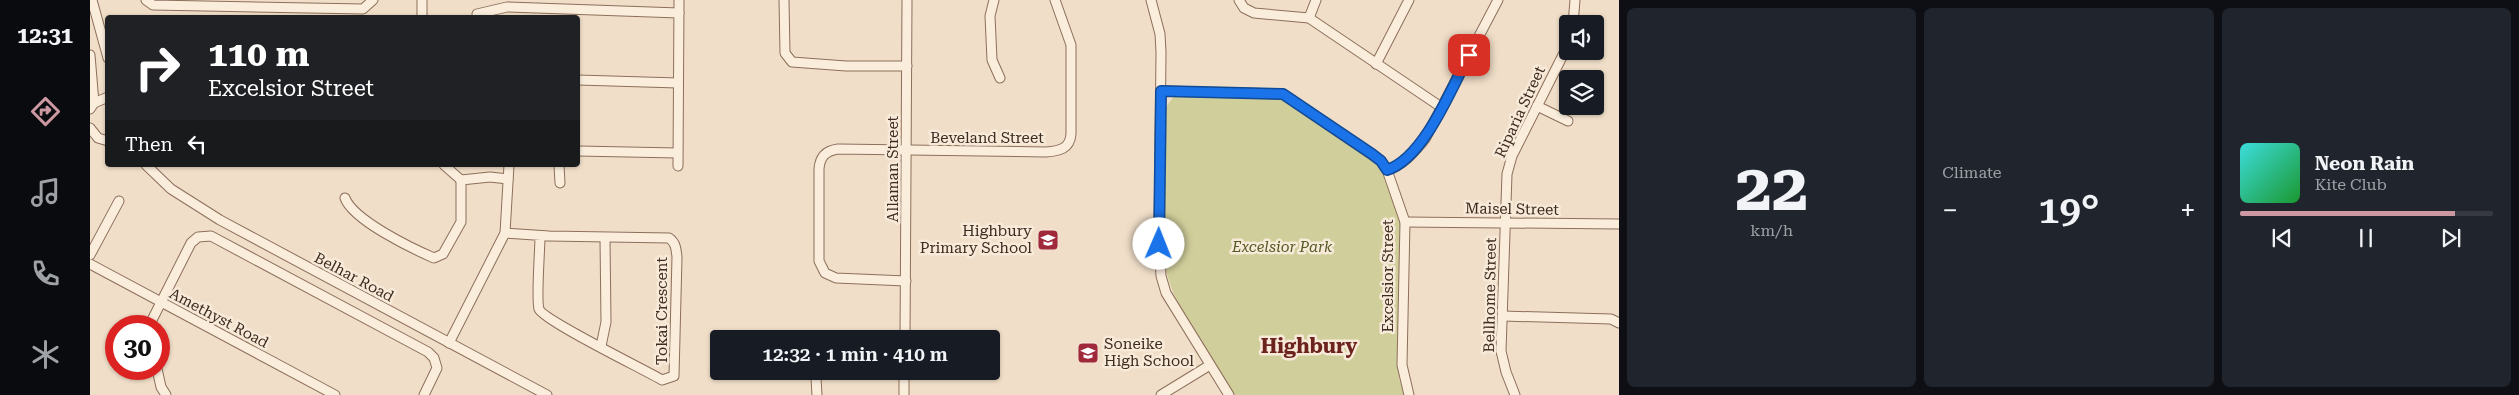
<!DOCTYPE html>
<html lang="en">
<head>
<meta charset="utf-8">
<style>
  :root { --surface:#171b24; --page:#20242c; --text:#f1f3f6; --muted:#9ea1a6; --line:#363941; --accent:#cc98a2 }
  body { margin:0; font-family:"Roboto Serif",serif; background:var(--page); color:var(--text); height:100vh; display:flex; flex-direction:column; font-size:19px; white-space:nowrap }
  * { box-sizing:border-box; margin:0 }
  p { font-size:16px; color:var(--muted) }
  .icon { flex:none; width:28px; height:28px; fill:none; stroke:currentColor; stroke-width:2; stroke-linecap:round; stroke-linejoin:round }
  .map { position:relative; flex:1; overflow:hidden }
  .sheet { display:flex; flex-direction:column; gap:8px; padding:8px; background:#0d0f14; width:900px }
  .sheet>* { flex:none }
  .banner { position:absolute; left:15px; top:15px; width:475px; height:152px; border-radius:5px; box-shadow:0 1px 4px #0004; background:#202124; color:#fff; overflow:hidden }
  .fabs { position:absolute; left:1469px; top:15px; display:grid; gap:10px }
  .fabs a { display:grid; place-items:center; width:45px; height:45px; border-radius:5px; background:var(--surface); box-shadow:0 1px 4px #0004; font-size:25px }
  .speed { position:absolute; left:15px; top:315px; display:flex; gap:10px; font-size:25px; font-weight:700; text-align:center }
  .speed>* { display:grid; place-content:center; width:65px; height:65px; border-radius:50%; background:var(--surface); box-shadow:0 1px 4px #0004; line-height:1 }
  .speed .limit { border:8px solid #d22; background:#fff; color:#111 }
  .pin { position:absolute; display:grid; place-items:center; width:42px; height:42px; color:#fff; margin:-21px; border-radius:10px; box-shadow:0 2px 8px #0006 }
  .me { position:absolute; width:55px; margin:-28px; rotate:1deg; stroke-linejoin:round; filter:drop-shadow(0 0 4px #0008) }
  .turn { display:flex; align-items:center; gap:18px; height:105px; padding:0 20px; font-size:22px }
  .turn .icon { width:65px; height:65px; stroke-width:2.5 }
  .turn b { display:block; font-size:35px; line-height:42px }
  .then { display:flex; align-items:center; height:48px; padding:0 20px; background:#0003; gap:10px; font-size:19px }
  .big { font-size:38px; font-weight:600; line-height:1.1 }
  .sheet .widget { flex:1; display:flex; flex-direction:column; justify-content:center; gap:8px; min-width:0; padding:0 18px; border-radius:8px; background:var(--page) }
  .sheet .dial { align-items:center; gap:0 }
  .dial b { font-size:65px; line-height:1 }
  .song { display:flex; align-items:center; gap:15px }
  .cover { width:60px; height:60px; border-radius:8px; background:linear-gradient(135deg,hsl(180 70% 55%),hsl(130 70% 35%)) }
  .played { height:5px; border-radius:2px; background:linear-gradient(90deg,var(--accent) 85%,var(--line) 85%) }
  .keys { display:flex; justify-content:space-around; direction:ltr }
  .heat { display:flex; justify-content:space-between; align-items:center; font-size:28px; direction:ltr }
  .sheet .tiles { flex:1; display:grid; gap:8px; grid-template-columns:repeat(3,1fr) }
  .trip { position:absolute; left:620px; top:330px; width:290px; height:50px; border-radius:5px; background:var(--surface); box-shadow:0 1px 4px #0004; font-weight:600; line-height:50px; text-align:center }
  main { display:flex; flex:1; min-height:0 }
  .dock { display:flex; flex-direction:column; width:90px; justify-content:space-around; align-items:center; background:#090b0e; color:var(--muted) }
  .dock .icon { width:35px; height:35px }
  .dock .active { color:var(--accent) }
  .dock b { font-size:22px; color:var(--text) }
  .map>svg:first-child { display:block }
  .green { fill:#d0ce9a }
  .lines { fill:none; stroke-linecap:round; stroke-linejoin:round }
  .street-casing { stroke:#8d6f5b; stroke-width:11 }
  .street { stroke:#faeddc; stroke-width:9 }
  .route-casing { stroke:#114b97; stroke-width:12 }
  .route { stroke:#1a73e8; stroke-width:9 }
  .labels { text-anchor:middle; stroke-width:5; stroke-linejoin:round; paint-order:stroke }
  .street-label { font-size:15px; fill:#3d2a20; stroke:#f7ead8 }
  .poi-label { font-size:15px; fill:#3d2a20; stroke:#f7ead8; text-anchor:end }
  .park-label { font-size:15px; font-style:italic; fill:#555a25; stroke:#f7ead8 }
  .district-label { font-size:20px; font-weight:bold; fill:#6c221d; stroke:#f7ead8 }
</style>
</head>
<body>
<main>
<nav class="dock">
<b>12:31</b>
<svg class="icon active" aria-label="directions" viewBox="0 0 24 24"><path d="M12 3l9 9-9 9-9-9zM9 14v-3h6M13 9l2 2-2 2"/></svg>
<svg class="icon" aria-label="music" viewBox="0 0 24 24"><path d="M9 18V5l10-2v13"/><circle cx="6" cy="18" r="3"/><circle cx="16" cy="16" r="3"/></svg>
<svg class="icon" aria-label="phone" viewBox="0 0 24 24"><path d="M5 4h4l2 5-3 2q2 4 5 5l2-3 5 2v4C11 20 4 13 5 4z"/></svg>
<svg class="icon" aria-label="climate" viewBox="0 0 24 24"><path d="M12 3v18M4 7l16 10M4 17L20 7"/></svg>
</nav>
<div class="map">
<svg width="1529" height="395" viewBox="0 0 1529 395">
  <rect width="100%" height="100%" fill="#f0dec8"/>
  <path class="green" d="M 1090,95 L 1191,98 L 1289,166 L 1310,219 L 1309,378 L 1314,395 L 1145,395 C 1120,355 1078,303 1074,257 L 1076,107 L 1084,96 Z"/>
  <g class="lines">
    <g class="street-casing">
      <g id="street">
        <path d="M 2,0 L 18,58"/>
        <path d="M 56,0 L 63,5 L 273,9 L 283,0"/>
        <path d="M 694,0 L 695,53 L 702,62 L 756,66 L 817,66"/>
        <path d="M 904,0 L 900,16 L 902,60 L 910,78"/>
        <path d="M 1061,0 L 1070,34 L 1071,52 L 1069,244 L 1071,276 L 1076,293 L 1139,395"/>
        <path d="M 1149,0 L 1154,8 L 1164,13 L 1219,18 L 1351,107"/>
        <path d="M 387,14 L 417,7 L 589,13"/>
        <path d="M 332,18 L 332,0"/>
        <path d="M 1219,18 L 1226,0"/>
        <path d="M 1483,24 L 1485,0"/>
        <path d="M 0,55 L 4,103"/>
        <path d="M 1286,64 L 1319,0"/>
        <path d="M 488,80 L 588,83"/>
        <path d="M 1071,91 L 1193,94 L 1291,161 L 1297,170 L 1315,222 L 1312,365 L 1319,395"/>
        <path d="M 1447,106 L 1478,121"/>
        <path d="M 0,109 L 4,103 L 18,97"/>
        <path d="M 0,128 L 8,138 L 18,141"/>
        <path d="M 488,151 L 587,153"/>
        <path d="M 56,165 L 81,189 L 130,220 L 457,395"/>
        <path d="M 354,165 L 371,180 L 400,177 L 418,179"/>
        <path d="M 469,165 L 470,183"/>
        <path d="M 588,166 L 589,0"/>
        <path d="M 1297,170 C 1314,165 1324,152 1335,139 L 1408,0"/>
        <path d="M 255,198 C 263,220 321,248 344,258 L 353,254 L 371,222 L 371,180"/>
        <path d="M 1315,222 L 1529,224"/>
        <path d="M 415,233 L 459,236 L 579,238 C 586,243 586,249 587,257 L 584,376 L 572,380 C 555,370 453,320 449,309 C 446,300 450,250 450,236"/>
        <path d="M 0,255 L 29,201"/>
        <path d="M 0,264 L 245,395"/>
        <path d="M 816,281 L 746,278 L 735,273 L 729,261 L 729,169 C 730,157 735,151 748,149 L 956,152 C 969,151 980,149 981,134 L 981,45 L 965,0"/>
        <path d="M 1413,316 L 1521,319 L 1529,323"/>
        <path d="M 59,326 L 101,243 L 108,237 L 121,236 L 338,352 L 344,358 L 347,368 L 334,395"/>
        <path d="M 815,339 L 817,0"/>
        <path d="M 359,343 L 415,233 L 419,165"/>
        <path d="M 511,346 L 516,322 L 515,238"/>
        <path d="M 67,369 L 71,387 L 76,395"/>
        <path d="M 727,395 L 726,378 L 729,371"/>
        <path d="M 814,395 L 814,371"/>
        <path d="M 1071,395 L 1120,365"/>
        <path d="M 1425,395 L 1416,372 L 1411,351 L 1417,174 L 1422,156 L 1478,45"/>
      </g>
    </g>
    <use href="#street" class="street"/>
  </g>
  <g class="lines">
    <g class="route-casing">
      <path id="route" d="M 1069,244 L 1071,91 L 1193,94 L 1282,154 L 1291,161 L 1297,170 C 1334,158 1361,89 1379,55"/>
    </g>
    <use href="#route" class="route"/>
  </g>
  <defs>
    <g id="school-square" transform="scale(1.125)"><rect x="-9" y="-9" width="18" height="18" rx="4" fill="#9f293b" stroke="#f7ead8"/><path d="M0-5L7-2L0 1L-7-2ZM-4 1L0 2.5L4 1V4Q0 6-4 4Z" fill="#fff"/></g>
  </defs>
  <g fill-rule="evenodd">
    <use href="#school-square" x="958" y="240"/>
    <use href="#school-square" x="998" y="353"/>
  </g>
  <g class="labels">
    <g class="street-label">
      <text transform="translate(1430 112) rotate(-65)" y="5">Riparia Street</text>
      <text x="897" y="143">Beveland Street</text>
      <text transform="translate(803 169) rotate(-90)" y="5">Allaman Street</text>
      <text transform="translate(1422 209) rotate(1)" y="5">Maisel Street</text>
      <text transform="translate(1298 276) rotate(-90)" y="5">Excelsior Street</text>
      <text transform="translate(264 277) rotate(28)" y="5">Belhar Road</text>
      <text transform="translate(1400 295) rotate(-89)" y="5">Bellhome Street</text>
      <text transform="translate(572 311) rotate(-90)" y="5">Tokai Crescent</text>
      <text transform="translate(129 318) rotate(28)" y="5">Amethyst Road</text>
    </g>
    <g class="poi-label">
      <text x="942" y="236">Highbury<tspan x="942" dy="17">Primary School</tspan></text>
      <text x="1014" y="349" text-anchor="start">Soneike<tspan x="1014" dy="17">High School</tspan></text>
    </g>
    <g class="park-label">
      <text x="1192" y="252">Excelsior Park</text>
    </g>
    <g class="district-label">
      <text x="1219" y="353">Highbury</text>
    </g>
  </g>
</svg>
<div class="fabs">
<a><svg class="icon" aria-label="sound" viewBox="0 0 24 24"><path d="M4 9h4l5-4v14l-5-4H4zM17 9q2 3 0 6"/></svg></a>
<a><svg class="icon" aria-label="layers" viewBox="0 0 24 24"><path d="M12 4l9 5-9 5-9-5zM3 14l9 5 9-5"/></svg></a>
</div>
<div class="speed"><div class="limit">30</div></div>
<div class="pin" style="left:1379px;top:55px;background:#d93025"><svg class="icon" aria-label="arrive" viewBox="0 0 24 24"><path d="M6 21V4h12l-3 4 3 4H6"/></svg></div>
<svg class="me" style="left:1069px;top:244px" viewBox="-20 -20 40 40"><circle r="19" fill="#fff"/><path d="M0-13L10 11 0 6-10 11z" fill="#1a73e8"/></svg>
<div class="trip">12:32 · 1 min · 410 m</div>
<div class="banner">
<div class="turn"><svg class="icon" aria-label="right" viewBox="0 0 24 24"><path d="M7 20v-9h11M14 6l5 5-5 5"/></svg><div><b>110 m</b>Excelsior Street</div></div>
<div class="then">Then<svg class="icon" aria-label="left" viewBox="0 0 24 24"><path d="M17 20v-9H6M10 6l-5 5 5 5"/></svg></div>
</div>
</div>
<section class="sheet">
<div class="tiles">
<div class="widget dial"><b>22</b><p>km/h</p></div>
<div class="widget"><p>Climate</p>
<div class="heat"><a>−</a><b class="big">19°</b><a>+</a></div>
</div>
<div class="widget">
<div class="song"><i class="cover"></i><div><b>Neon Rain</b><p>Kite Club</p></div></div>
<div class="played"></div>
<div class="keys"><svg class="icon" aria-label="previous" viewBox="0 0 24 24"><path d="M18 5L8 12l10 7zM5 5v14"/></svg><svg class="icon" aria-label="pause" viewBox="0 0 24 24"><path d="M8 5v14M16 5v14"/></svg><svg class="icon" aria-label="next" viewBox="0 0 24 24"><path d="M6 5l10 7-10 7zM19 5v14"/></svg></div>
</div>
</div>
</section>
</main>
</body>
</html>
